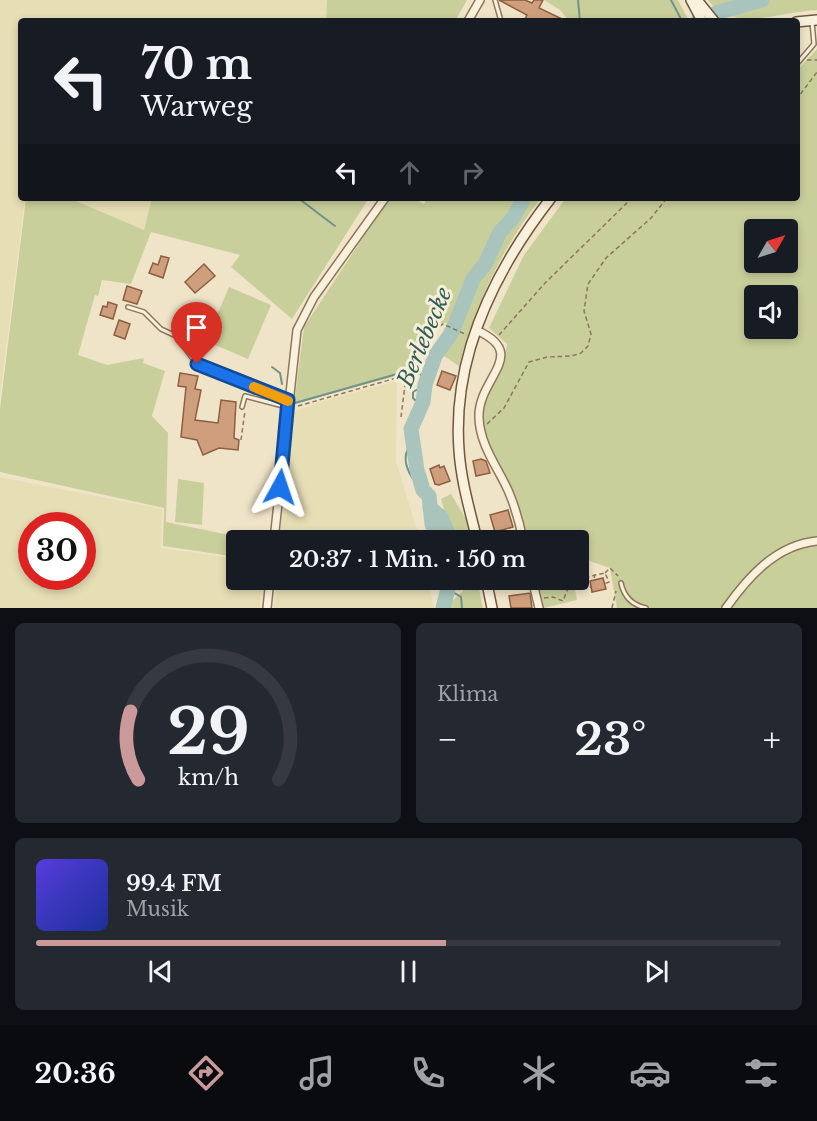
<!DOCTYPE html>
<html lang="de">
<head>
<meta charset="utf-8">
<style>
  :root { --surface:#171b24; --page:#242831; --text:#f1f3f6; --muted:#9ea1a6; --line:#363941; --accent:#cc999b }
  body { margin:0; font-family:"Libre Baskerville",serif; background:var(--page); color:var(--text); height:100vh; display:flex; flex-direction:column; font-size:22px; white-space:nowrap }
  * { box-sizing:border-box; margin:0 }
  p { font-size:20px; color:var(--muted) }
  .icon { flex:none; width:33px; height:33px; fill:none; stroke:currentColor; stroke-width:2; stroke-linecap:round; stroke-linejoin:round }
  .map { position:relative; height:608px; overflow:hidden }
  .drawer { display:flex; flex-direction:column; gap:15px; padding:15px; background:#0d0f14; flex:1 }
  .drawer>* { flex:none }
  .top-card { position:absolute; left:18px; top:18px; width:782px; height:183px; border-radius:6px; box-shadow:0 3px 9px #0003; background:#171b24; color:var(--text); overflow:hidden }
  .needle { width:39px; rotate:51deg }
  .controls { position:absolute; left:744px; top:219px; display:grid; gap:12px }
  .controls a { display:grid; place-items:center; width:54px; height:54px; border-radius:6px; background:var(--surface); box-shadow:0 3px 9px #0003; font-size:30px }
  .speed { position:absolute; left:18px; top:512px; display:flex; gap:12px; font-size:30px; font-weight:700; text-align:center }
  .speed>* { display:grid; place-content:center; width:78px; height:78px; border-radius:50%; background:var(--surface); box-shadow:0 3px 9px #0003; line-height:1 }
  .speed .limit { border:9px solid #d22; background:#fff; color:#111 }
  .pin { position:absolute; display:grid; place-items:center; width:51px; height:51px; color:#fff; margin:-62px -26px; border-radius:50% 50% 50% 0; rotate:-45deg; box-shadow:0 0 6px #0007 }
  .pin .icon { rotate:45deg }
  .me { position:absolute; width:66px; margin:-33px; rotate:5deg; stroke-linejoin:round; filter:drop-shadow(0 0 4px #0008) }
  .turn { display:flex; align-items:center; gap:21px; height:126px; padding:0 24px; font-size:27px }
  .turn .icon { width:78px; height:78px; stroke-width:2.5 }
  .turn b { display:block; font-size:42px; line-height:51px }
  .lanes { display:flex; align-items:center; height:57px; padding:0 24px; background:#0003; justify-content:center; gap:30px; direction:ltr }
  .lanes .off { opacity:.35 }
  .big { font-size:45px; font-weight:600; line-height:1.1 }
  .drawer .card { flex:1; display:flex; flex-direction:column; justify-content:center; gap:9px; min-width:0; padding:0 21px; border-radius:9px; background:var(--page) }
  .drawer .dial { align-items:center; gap:0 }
  .dial svg { height:156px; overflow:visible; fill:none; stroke:var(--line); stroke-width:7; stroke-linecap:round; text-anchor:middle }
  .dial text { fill:var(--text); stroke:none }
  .song { display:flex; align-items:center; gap:18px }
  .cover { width:72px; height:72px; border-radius:9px; background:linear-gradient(135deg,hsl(250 70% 55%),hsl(230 70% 35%)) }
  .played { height:6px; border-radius:3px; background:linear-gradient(90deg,var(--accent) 55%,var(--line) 55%) }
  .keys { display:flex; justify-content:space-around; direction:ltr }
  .heat { display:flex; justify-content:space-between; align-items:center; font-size:33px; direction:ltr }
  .drawer .tiles { flex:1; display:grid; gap:15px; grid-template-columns:1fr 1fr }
  .card:last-child { grid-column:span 2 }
  .trip { position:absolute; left:226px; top:530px; width:363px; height:60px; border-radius:6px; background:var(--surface); box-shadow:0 3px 9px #0003; font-weight:600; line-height:60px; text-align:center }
  .tab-bar { display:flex; height:96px; justify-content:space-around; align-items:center; background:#090b0e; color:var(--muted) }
  .tab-bar .icon { width:42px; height:42px }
  .tab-bar .selected { color:var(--accent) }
  .tab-bar b { font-size:27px; color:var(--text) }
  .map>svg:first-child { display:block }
  .farmland { fill:#e6deb5; fill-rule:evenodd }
  .green { fill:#c9cf9b; fill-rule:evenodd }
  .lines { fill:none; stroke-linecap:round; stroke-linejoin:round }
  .stream { stroke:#6f938a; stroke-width:2 }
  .river { stroke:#a9c4bc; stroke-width:15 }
  .building { fill:#cf9f7d; stroke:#8d5f41; stroke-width:1.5 }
  .service-casing { stroke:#8d765c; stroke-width:6 }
  .minor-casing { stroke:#8d765c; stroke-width:10 }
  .secondary-casing { stroke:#6f573f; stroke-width:12 }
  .path { stroke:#8d765c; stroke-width:1.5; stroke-dasharray:4.5 3; stroke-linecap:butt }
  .service { stroke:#faf1dc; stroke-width:3 }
  .minor { stroke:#faf1dc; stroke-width:7 }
  .secondary { stroke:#faf1dc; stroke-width:9 }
  .route-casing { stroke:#114b97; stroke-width:15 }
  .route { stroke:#1a73e8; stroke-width:10 }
  .slow { stroke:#f59e0b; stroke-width:10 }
  .labels { text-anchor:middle; stroke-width:6; stroke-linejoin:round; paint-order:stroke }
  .water-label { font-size:22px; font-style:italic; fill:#2f5d5a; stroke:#f7eed8 }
</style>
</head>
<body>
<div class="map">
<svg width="817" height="608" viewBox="0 0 817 608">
  <rect width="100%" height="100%" fill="#f0e4c8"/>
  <g class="farmland">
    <path d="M 0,0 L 327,0 L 326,21 L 21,21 L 21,198 L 25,198 L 0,396 Z"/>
    <path d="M 69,198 L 152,198 L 144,230 Z"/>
    <path d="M 397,381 L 396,461 L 420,540 L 280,540 L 291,413 L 320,402 Z"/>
    <path d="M 0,477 L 162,509 L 161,548 L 237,559 L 237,579 L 262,579 L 260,608 L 0,608 ZM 32,525 L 82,525 L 82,576 L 32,576 Z"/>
    <path d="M 277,579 L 428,579 L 434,608 L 274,608 Z"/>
  </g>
  <g class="green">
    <path d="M 327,0 L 467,0 L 455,21 L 326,21 Z"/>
    <path d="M 544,0 L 678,0 L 689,21 L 569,21 L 560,10 Z"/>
    <path d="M 708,0 L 817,0 L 817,10 C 783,11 732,34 708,0 Z"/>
    <path d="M 817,49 L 817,608 L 617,608 L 610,568 L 581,558 L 579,561 L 579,540 L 528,539 L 478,421 C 475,385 504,376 507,344 L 489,328 L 524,255 L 566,198 L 796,198 L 797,70 ZM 754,230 L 788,230 L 788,262 L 754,262 ZM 754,296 L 788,296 L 788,328 L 754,328 Z"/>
    <path d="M 26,198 L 69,198 L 144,230 L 152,198 L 369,198 L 292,319 L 231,267 L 240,255 L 151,232 L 131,284 L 102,280 L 98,296 L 95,295 L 78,355 L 107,365 L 144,358 L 143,363 L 165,371 L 152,416 L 168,433 L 166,522 L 254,540 L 237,540 L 237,557 L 163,546 L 164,508 L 0,472 L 0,409 Z"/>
    <path d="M 389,198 L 413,198 L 424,204 L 427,198 L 541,198 C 502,248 475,305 459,366 L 435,350 L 447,323 L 439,323 L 433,328 L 428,326 L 403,374 L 294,404 L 304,327 Z"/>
    <path d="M 229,287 L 271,305 L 248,359 L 206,341 Z"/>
    <path d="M 178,479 L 204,483 L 202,525 L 175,522 Z"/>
    <path d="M 451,494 L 466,519 L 470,540 L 453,540 L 441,499 Z"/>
    <path d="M 464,579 L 477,579 L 483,608 L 445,608 L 463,591 Z"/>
    <path d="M 536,579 L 573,579 L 577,600 L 544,608 Z"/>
  </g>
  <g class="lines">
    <g class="stream">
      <path d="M 578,0 L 580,21"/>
      <path d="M 671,0 L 682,21"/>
      <path d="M 298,198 L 335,226"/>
      <path d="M 272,367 L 280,373 L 282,384"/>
      <path d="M 411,371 L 428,377"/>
      <path d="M 295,403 L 404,372"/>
      <path d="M 421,406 L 413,398 L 413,392 L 425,385"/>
      <path d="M 414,441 C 397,457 409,477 423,490"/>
      <path d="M 448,589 L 461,597 L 462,608"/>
    </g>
    <g class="river">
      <path d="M 698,21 L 719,12 L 762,0"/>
      <path d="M 430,508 L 441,517 L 448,533"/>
      <path d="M 439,540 L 432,524 L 429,496 L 423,490 L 417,470 L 411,429 L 423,402 L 425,385 L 435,356 L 452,332 L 473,279 L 485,264 L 500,232 L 513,218 L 524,198"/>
      <path d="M 458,579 L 459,583"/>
      <path d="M 443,608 L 448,589 L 446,579"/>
    </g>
  </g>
  <g class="building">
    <path d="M 499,0 L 525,0 L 532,3 L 534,0 L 543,0 L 539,8 L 566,21 L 524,21 L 527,15 Z"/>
    <path d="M 161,256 L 169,258 L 163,278 L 149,273 L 153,263 L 158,265 Z"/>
    <path d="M 204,264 L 215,276 L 195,293 L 185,282 Z"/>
    <path d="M 127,286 L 142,291 L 137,304 L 123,300 Z"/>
    <path d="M 108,302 L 117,305 L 113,319 L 100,315 L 103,306 L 107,307 Z"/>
    <path d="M 119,320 L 130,324 L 125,339 L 114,335 Z"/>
    <path d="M 442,371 L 456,376 L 450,390 L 437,385 Z"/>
    <path d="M 180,373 L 198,376 L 195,389 L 201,390 L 195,420 L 218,423 L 221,400 L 236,402 L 234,438 L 239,440 L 238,450 L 219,448 L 203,455 L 197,440 L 181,437 L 186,387 L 178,386 Z"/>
    <path d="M 481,459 L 486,461 L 490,473 L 476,476 L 473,461 Z"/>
    <path d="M 439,465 L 440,468 L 444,466 L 450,481 L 439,485 L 435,484 L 430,469 Z"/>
    <path d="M 508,510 L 513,527 L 495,532 L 490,515 Z"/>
    <path d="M 603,578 L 606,589 L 592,592 L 590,581 Z"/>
    <path d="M 530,593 L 532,608 L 511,608 L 509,596 Z"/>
  </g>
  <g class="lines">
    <g class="service-casing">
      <g id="service">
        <path d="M 495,0 L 501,21"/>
        <path d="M 796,65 L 814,44 L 812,22"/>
        <path d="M 128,307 L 144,312 L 161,329 L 176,336 L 196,363"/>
        <path d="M 242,407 L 245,396 L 287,407"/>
        <path d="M 621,583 C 624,597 632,605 646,608"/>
      </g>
    </g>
    <g class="minor-casing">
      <g id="minor">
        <path d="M 468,21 L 480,0"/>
        <path d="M 476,330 C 531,354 477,378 479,418 C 480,447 500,470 510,495 C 516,510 520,525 523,540"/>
        <path d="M 197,364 L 288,400"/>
        <path d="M 274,540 L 297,330 L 314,297 L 385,198"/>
        <path d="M 532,579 L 539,608"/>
        <path d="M 267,608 L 270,579"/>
        <path d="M 726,608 C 748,577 776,545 817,541"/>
      </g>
    </g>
    <g class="secondary-casing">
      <g id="secondary">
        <path d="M 691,0 L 702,21"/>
        <path d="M 697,0 L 714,21"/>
        <path d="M 796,22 L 817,20"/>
        <path d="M 477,540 C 470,511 461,481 459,450 C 452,357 495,270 551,198"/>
        <path d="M 486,579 L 492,608"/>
      </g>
    </g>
    <g class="path">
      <path d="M 807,60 L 817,60"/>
      <path d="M 796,100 L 817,72"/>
      <path d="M 427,334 L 443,324 L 467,335"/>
      <path d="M 499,335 L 545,283 L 632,198"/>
      <path d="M 298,406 L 407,375 L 445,301"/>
      <path d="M 401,417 L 405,385 L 403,377"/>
      <path d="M 487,424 L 504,408 L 529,362 L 547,357 L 572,356 L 581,353 L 588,346 L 591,334 L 584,311 L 588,284 L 606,258 L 651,218 L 667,198"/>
      <path d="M 241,440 L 245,411"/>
      <path d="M 605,573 L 610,568 L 618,576"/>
      <path d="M 585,578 L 595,575"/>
      <path d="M 594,578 L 595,575 L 605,573 L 609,582 L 604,584"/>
      <path d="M 544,598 L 553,597 L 563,601 L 571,581 L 585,579 L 587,588 L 591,587"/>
      <path d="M 612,608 L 616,591"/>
    </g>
    <use href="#service" class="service"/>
    <use href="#minor" class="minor"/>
    <use href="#secondary" class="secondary"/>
  </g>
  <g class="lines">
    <g class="route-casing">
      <path id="route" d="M 197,364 L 288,400 L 280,487"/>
    </g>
    <use href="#route" class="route"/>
    <path class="slow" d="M 254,387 L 288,401"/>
  </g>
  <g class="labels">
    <g class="water-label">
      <text transform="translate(424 337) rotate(-67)" y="8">Berlebecke</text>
    </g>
  </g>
</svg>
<div class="controls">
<a><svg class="needle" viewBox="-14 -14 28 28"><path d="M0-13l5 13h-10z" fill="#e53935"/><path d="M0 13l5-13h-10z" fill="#9ea1a6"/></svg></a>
<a><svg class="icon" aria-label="sound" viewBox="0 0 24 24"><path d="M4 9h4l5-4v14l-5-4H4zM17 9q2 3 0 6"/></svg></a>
</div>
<div class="speed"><div class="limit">30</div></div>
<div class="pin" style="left:197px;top:364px;background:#d93025"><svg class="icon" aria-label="arrive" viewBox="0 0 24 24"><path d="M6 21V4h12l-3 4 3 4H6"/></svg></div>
<svg class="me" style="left:280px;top:487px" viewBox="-20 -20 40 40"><path d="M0-17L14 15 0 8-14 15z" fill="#1a73e8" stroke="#fff" stroke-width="4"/></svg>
<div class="trip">20:37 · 1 Min. · 150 m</div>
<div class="top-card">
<div class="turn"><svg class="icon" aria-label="left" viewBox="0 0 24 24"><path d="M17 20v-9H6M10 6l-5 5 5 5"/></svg><div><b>70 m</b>Warweg</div></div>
<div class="lanes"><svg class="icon" aria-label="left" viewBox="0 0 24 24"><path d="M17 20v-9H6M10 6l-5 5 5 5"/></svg><svg class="icon off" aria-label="ahead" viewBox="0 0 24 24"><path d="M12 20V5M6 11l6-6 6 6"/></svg><svg class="icon off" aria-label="right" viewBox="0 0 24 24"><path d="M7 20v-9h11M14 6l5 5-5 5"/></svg></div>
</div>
</div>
<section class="drawer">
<div class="tiles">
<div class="card dial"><svg viewBox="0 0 100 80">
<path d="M14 69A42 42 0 1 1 86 69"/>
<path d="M14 69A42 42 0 0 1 10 34" stroke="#cc999b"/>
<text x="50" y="56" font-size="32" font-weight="700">29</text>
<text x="50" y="72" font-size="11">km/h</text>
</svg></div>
<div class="card"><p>Klima</p>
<div class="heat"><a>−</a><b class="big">23°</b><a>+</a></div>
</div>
<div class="card">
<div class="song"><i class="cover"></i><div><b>99.4 FM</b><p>Musik</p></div></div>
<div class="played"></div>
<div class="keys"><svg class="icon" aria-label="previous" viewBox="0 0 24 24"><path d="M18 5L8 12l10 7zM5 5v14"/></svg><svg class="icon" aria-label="pause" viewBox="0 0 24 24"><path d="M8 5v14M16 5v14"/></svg><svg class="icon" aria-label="next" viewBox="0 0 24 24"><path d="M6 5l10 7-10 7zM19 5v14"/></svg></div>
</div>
</div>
</section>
<nav class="tab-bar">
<b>20:36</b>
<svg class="icon selected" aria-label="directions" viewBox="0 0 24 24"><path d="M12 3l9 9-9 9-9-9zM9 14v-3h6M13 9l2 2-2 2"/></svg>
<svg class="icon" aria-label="music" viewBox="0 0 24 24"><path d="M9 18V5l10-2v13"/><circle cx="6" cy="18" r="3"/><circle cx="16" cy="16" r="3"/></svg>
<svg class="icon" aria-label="phone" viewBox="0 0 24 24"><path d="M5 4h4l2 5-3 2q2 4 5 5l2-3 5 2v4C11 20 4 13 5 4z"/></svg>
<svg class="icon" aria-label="climate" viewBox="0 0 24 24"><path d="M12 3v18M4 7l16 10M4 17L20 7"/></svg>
<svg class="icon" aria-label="car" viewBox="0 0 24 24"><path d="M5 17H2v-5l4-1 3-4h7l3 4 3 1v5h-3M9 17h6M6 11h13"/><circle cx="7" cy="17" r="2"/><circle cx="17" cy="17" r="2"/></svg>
<svg class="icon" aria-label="filters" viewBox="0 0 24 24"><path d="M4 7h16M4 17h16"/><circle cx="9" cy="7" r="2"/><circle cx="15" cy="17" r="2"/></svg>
</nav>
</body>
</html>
